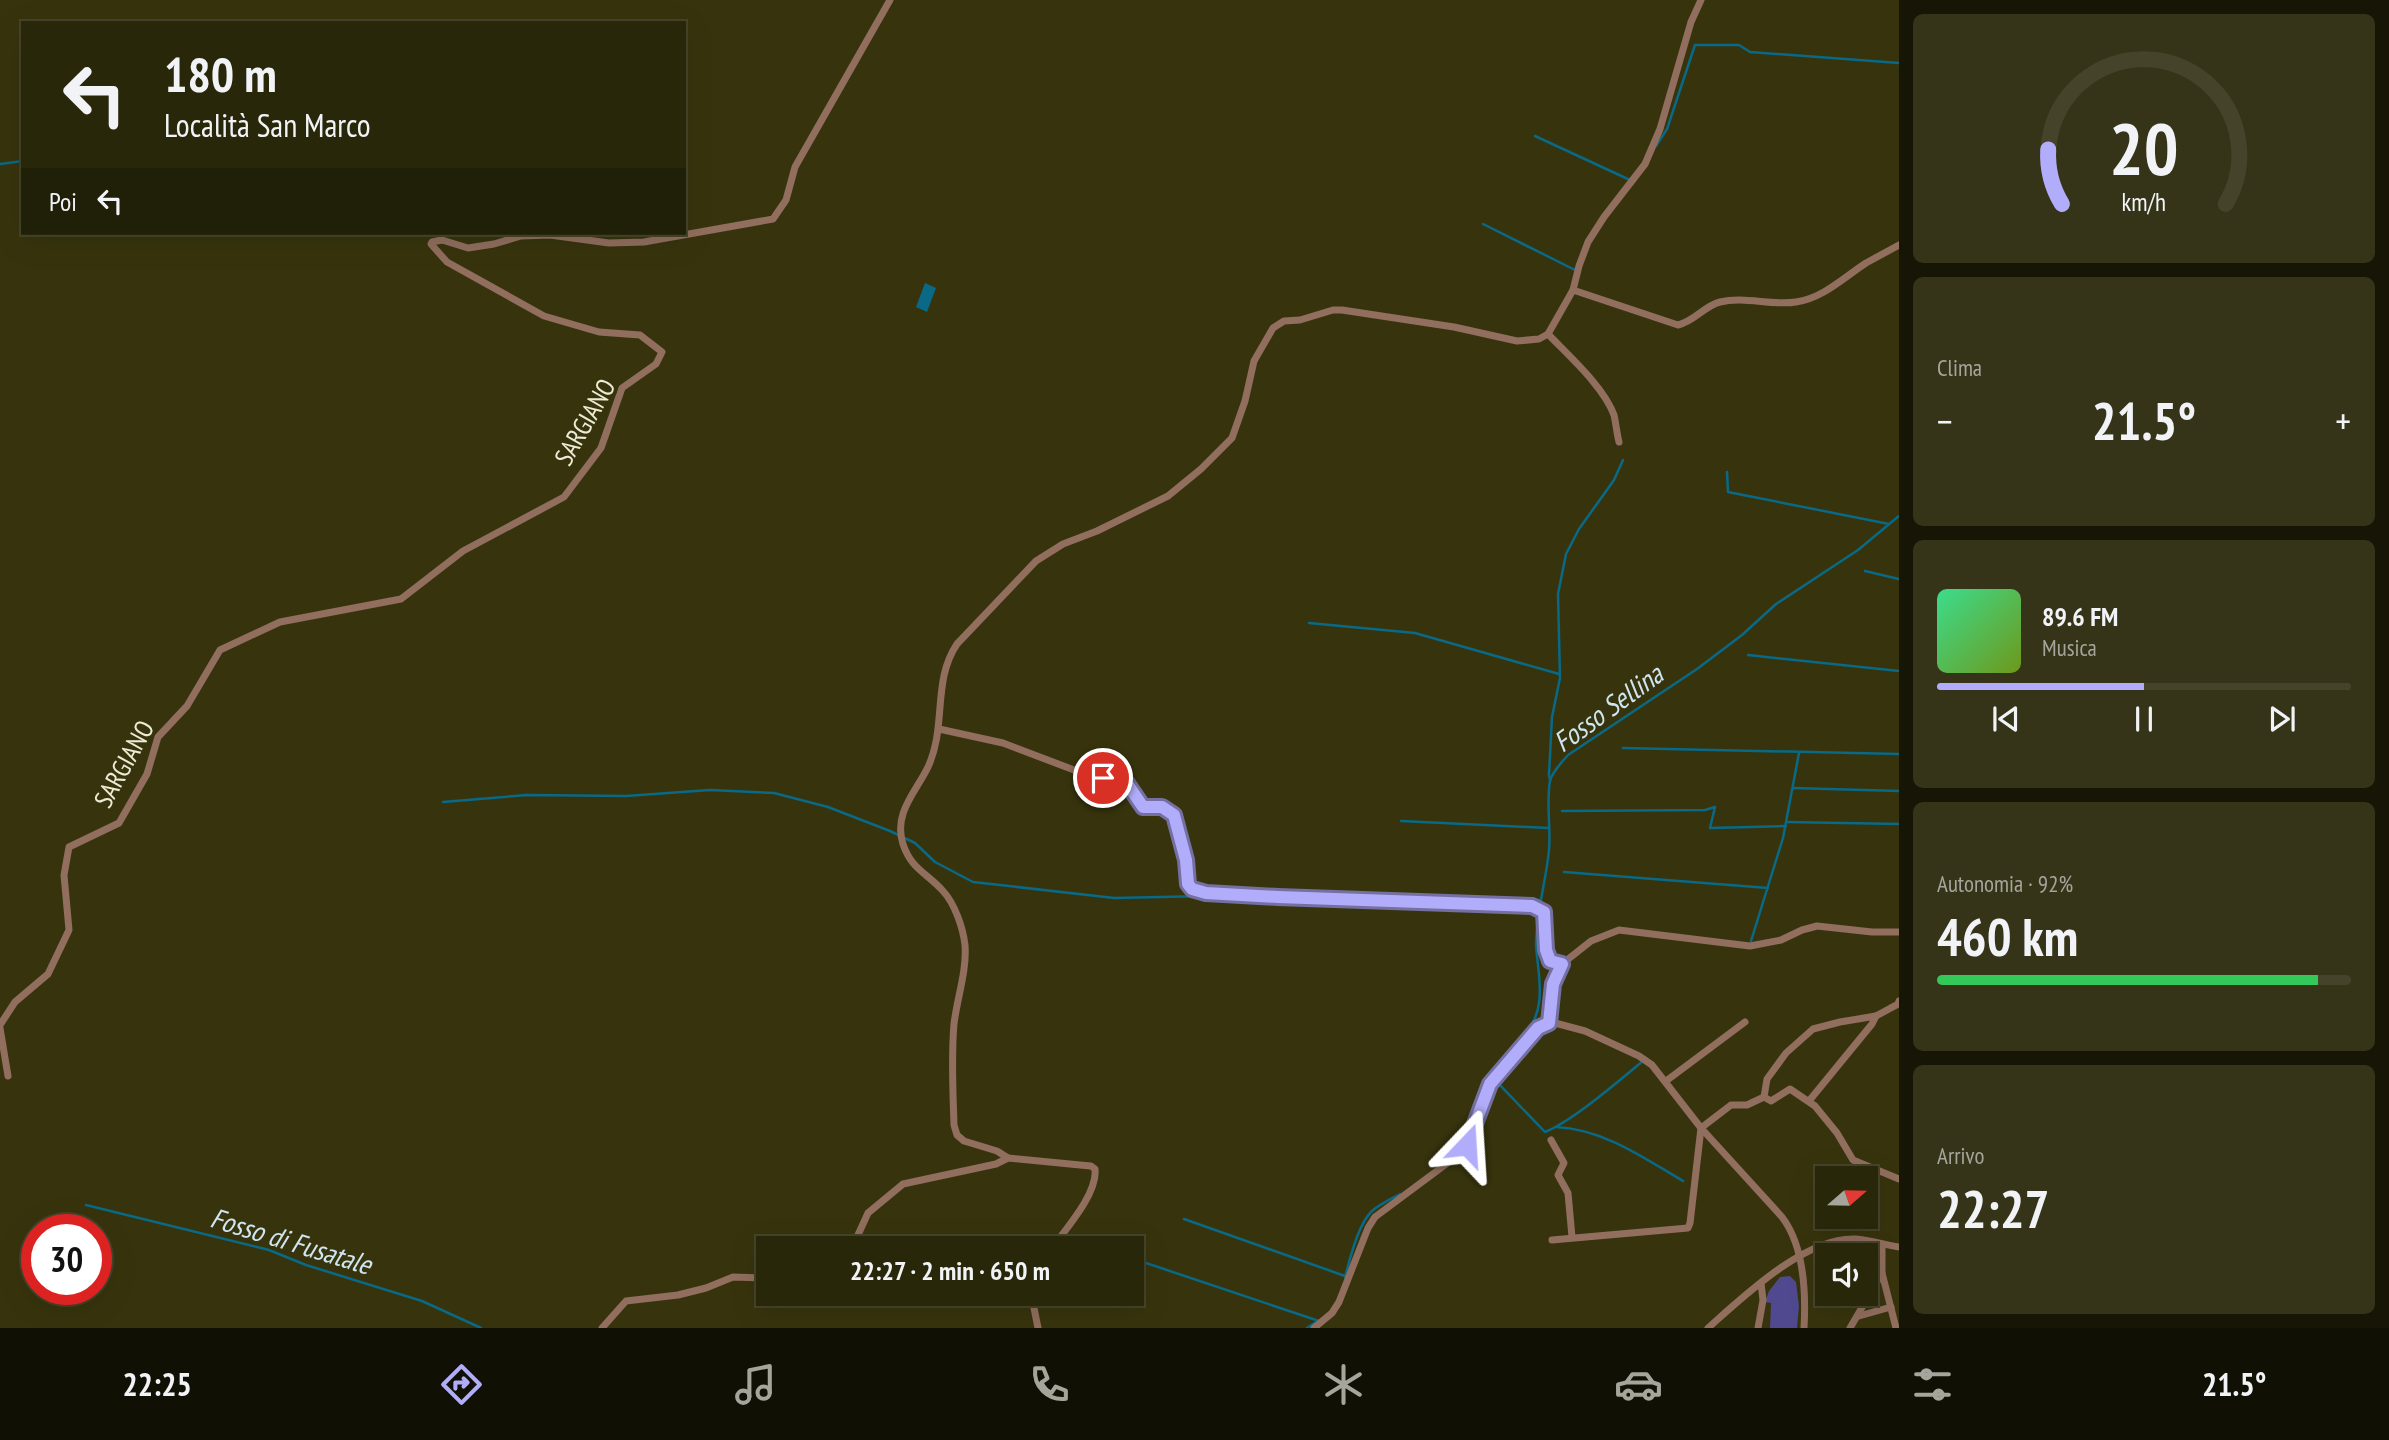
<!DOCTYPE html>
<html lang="it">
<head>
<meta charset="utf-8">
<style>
  :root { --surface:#29270a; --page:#353318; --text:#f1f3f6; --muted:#a5a59c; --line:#45442b; --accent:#b2adfa }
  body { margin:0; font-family:"PT Sans Narrow",sans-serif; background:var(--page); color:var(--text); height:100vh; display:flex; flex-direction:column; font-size:26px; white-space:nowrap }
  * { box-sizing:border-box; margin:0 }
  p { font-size:23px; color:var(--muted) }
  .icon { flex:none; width:38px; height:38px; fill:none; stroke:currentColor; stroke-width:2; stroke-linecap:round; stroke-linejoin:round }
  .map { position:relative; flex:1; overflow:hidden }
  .details { display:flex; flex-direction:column; gap:14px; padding:14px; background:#171506; width:490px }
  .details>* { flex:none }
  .top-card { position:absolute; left:21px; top:21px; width:665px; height:214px; border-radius:0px; box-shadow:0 7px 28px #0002,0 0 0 2px var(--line); background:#29270a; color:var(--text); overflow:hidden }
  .needle { width:46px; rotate:70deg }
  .buttons { position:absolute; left:1815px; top:1166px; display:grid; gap:14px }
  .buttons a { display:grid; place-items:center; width:63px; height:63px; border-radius:0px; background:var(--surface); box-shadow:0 7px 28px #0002,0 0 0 2px var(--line); font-size:35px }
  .speed { position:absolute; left:21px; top:1214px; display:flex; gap:14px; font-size:35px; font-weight:700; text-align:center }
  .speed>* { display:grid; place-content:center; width:91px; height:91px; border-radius:50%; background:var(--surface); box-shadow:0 7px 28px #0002,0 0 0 2px var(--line); line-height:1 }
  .speed .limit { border:10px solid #d22; background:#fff; color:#111 }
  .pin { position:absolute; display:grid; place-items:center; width:60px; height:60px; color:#fff; margin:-30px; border:4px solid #fff; border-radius:50%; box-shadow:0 2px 7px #0007 }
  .me { position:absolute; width:77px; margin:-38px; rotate:20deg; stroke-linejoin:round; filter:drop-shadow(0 0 5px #0008) }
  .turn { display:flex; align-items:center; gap:24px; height:147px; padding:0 28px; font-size:32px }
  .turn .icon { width:91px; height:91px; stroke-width:2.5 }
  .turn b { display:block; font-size:49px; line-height:60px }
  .then { display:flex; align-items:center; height:66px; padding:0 28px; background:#0003; gap:14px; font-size:26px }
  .big { font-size:52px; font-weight:800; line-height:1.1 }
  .details .tile { flex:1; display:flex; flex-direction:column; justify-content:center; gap:10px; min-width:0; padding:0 24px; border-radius:10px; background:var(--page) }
  .details .dial { align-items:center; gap:0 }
  .dial svg { height:182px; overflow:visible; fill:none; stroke:var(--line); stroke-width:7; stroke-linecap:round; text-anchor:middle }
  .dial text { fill:var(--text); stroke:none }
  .song { display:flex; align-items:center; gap:21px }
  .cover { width:84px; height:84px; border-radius:10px; background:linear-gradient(135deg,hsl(150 70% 55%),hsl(80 70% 35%)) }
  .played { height:7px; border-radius:4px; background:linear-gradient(90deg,var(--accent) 50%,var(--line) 50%) }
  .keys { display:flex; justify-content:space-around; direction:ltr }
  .heat { display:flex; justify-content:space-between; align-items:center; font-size:38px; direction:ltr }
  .charge { height:10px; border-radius:5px; background:linear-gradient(90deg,#34c759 92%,var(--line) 0) }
  .trip { position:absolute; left:756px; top:1236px; width:388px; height:70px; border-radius:0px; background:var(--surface); box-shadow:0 7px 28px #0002,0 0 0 2px var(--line); font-weight:800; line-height:70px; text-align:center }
  .dock { display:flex; height:112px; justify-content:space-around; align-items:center; background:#101004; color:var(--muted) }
  .dock .icon { width:49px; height:49px }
  .dock .active { color:var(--accent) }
  .dock b { font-size:32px; color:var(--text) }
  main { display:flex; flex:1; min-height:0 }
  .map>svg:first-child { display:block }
  .green { fill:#51498f }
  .water { fill:#096986 }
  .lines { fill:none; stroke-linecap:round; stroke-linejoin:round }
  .stream { stroke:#096986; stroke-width:2.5 }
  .street { stroke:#916e5e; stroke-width:7 }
  .route-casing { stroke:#7470a2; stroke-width:18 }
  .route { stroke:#b2adfa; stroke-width:12 }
  .labels { text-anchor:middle; stroke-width:7; stroke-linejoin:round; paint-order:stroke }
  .street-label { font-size:26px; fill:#ecebd5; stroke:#37340d }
  .water-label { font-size:28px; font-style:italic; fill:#cfe6f0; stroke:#37340d }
</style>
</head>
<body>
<main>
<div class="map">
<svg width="1899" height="1328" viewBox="0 0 1899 1328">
  <rect width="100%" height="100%" fill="#37340d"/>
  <path class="green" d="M 1790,1276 L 1796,1282 L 1799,1306 L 1797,1328 L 1770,1328 L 1771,1303 L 1765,1302 L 1769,1291 L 1780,1277 Z"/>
  <path class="water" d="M 925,283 L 936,288 L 927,312 L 916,307 Z"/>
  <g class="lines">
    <g class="stream">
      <path d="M 1535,136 L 1630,180"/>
      <path d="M 1656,146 L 1667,129 L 1695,45 L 1739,45 L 1750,52 L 1899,63"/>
      <path d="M 0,164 L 23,161"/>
      <path d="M 1483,224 L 1575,270 L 1576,268"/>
      <path d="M 1727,472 L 1728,492 L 1889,524"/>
      <path d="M 1865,571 L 1899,579"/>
      <path d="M 1309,623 L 1415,633 L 1559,674"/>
      <path d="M 1748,655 L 1899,671"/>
      <path d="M 1623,748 L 1899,754"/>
      <path d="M 1550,780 L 1549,775 L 1552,717 L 1560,678 L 1558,594 L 1566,554 L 1579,529 L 1614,480 L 1623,460"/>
      <path d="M 1793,788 L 1899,791"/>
      <path d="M 443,802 L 527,795 L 626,796 L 710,790 L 774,793 L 828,807 L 890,831 L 915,843 L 935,862 L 973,882 L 1114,898 L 1207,896"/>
      <path d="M 1562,811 L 1705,810 L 1715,807 L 1710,828 L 1786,826"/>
      <path d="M 1401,821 L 1548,828"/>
      <path d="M 1787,822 L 1899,824"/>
      <path d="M 1564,872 L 1768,888"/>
      <path d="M 1308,895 L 1431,899"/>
      <path d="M 1462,900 L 1541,900"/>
      <path d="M 1751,941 L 1783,838 L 1799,753"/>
      <path d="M 1496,1081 L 1545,1132 C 1574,1120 1617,1082 1643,1061"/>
      <path d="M 1556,1127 C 1603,1129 1644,1158 1683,1181"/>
      <path d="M 1454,1154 C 1470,1134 1473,1105 1486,1082 C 1502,1056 1535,1036 1539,1003 C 1542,984 1537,964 1536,945 C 1536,913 1546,882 1549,850 C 1551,828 1546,803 1550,781 C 1552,772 1562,762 1568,755 L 1697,669 L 1742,635 L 1776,604 L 1858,550 L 1899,516"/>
      <path d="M 86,1205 L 269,1250 L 306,1265 L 422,1301 L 481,1328"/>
      <path d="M 1184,1219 L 1345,1276"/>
      <path d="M 1143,1262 L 1319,1321"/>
      <path d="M 1345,1277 C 1350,1259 1358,1224 1372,1211 C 1380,1204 1391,1199 1400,1194"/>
      <path d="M 1307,1328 L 1316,1322"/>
    </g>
    <g class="street">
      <path d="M 1573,290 L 1678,325 C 1695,321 1704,306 1720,302 C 1745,296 1771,306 1796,302 C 1823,298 1843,278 1866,263 C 1877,257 1888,251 1899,245"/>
      <path d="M 1548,334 C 1569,356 1604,387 1614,415 C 1616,424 1617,434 1619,442"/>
      <path d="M 939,729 L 1003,743 L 1074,770 L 1126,782 L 1142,807 L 1162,807 L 1174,815 L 1186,860 L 1188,884 L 1192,889 L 1206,893 L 1278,897 L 1532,906 L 1544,912 L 1544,941 L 1550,961 L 1562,964"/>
      <path d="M 1899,1001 L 1898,1004 L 1876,1016 L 1840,1022 L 1813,1029 L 1786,1053 L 1767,1079 L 1764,1097 L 1771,1101 L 1790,1089 L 1815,1106 L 1837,1133 L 1853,1160 L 1899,1179"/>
      <path d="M 1549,1023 L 1553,984 L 1562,964 L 1591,941 L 1619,930 L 1750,946 L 1781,940 L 1802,930 L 1817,926 L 1872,932 L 1899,932"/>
      <path d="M 0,1025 L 15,1002 L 48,974 L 69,930 L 64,875 L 69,847 L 119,823 L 147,774 L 158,737 L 187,706 L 220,650 L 280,622 L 401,599 L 463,551 L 564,497 L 601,448 L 622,388 L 656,364 L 662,352 L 640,335 L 599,332 L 544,316 L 447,262 L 431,244 L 432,242 L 442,240 L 468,248 L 494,244 L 521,236 L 550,235 L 609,243 L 644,242 L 773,219 L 786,200 L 795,167 L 890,0"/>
      <path d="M 0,1028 L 8,1076"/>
      <path d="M 1666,1081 L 1745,1022"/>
      <path d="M 1809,1101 L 1872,1024 L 1876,1016"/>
      <path d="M 1551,1140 L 1564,1163 L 1558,1175 L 1568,1193 L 1572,1237"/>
      <path d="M 1552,1240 L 1688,1228 L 1690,1223 L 1701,1128 L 1731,1105 L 1747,1105 L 1764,1097"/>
      <path d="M 852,1248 L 868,1213 L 903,1184 L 996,1164 L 1008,1158"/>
      <path d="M 1052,1248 C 1066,1229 1098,1193 1095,1169 L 1091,1166 L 1080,1165 L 1008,1158 L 997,1151 L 964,1141 L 957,1135 L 954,1125 C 953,1092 951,1057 954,1024 C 957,998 967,971 965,945 C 963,928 955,904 943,891 C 927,873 911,869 903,844 C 893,813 916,792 928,767 C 947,726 932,681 957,644 L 1036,561 L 1063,544 L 1097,531 L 1168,496 L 1201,469 L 1232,438 L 1245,401 L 1254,361 L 1273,328 L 1284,321 L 1300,320 L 1333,310 L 1342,310 L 1454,327 L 1517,341 L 1539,339 L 1548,334 L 1573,290 L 1579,266 L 1588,242 L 1604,217 L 1645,164 L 1660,129 L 1691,22 L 1701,0"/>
      <path d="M 1882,1273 L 1896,1328"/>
      <path d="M 799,1293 L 817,1297 L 838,1293"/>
      <path d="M 1031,1293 L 1038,1328"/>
      <path d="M 1859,1316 L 1891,1307"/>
      <path d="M 602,1328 L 626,1301 L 678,1295 L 706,1288 L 733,1277 L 768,1278"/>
      <path d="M 1314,1328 L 1332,1313 L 1339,1302 L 1368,1228 L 1375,1217 L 1461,1153 L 1467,1145 L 1490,1084 L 1538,1029 L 1555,1023 L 1585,1031 L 1639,1056 L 1652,1065 L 1701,1128 L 1782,1217 C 1804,1246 1806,1293 1804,1328"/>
      <path d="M 1708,1328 C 1743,1297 1806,1236 1856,1239 C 1870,1240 1885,1245 1899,1247"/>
      <path d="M 1758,1328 L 1763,1300 L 1761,1283"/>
      <path d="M 1850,1328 L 1882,1273 L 1882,1244"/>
    </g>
  </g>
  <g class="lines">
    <g class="route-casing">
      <path id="route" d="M 1103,778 L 1126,782 L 1143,807 L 1162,807 L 1174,815 L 1186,860 L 1188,884 L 1192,889 L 1206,893 L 1278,897 L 1532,906 L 1544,912 L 1546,950 L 1550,961 L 1562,964 L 1553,984 L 1549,1023 L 1538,1028 L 1490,1084 L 1467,1145"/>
    </g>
    <use href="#route" class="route"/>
  </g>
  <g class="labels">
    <g class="street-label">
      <text transform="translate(585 422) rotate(-60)" y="9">SARGIANO</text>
      <text transform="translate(124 764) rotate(-61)" y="9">SARGIANO</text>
    </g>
    <g class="water-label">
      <text transform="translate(1608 708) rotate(-36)" y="10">Fosso Sellina</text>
      <text transform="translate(291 1241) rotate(17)" y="10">Fosso di Fusatale</text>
    </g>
  </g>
</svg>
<div class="buttons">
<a><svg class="needle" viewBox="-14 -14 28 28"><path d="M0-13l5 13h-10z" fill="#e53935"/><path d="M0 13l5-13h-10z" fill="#a5a59c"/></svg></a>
<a><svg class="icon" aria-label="sound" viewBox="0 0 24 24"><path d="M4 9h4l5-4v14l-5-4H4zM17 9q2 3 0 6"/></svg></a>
</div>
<div class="speed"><div class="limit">30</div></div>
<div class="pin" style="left:1103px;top:778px;background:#d93025"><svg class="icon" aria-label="arrive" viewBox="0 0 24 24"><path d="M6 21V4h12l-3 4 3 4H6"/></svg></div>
<svg class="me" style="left:1467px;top:1145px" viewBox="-20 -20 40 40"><path d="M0-17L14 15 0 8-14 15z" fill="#b2adfa" stroke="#fff" stroke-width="4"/></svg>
<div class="trip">22:27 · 2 min · 650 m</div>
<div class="top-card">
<div class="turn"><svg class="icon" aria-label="left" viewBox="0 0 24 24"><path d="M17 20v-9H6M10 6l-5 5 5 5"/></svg><div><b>180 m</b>Località San Marco</div></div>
<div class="then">Poi<svg class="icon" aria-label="left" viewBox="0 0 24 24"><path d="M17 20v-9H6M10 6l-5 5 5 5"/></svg></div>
</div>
</div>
<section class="details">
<div class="tile dial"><svg viewBox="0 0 100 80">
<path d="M14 69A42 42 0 1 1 86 69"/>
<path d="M14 69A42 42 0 0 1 8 45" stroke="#b2adfa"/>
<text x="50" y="56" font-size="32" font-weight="700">20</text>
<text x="50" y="72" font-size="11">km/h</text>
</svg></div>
<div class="tile"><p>Clima</p>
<div class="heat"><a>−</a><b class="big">21.5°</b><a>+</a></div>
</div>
<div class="tile">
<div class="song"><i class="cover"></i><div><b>89.6 FM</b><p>Musica</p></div></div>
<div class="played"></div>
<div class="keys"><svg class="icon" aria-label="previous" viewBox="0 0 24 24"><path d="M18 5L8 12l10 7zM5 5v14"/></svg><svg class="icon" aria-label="pause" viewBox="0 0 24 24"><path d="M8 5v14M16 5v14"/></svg><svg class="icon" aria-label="next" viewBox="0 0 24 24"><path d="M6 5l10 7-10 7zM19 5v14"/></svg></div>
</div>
<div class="tile"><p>Autonomia · 92%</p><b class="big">460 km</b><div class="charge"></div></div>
<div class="tile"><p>Arrivo</p><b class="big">22:27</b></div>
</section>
</main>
<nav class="dock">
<b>22:25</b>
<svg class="icon active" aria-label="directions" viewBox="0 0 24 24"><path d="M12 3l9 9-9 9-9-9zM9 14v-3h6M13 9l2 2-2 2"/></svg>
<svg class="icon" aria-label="music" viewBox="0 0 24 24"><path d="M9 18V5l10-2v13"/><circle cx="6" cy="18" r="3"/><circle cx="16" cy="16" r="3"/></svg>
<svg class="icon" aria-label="phone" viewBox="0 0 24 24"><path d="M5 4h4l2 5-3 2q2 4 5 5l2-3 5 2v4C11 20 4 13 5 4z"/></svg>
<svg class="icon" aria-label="climate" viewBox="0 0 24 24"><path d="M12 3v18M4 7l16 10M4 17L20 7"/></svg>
<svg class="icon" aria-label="car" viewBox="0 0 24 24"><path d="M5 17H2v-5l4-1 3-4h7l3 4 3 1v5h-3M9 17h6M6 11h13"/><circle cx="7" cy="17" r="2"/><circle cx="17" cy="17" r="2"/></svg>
<svg class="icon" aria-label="filters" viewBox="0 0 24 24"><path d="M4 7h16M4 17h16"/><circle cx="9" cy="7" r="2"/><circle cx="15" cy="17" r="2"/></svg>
<b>21.5°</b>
</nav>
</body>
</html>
